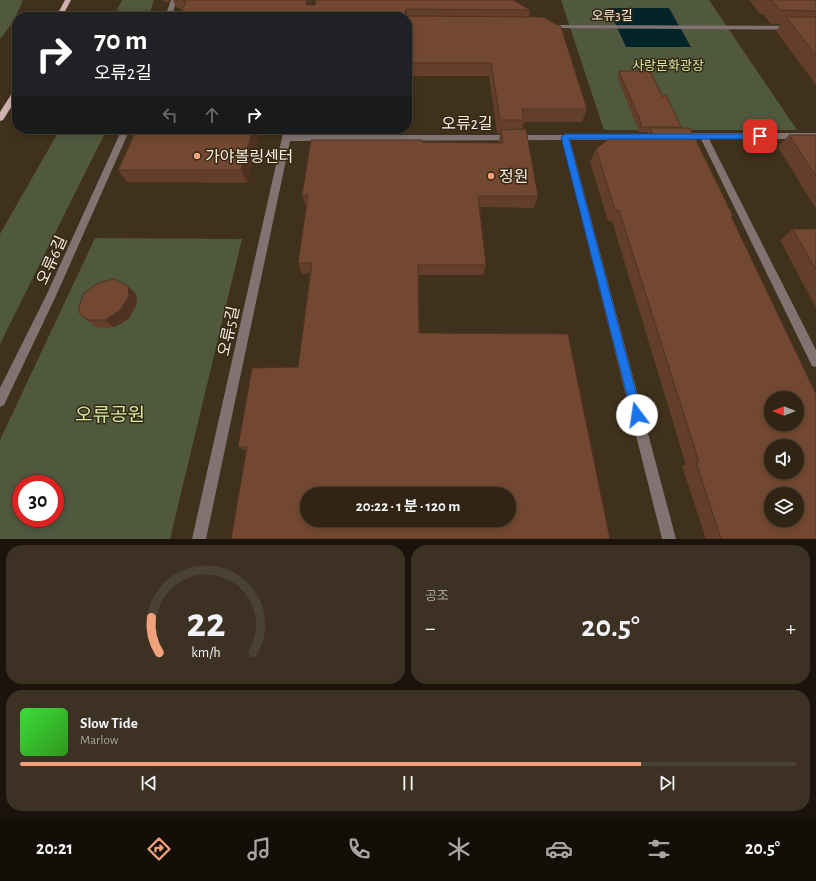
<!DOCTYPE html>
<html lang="ko">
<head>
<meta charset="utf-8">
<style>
  :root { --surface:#302515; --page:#3c3122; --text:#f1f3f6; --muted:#a8a5a0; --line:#4b4234; --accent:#f1a17b }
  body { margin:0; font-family:"Alegreya Sans","Noto Sans KR",sans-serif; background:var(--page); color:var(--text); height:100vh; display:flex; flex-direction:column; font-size:15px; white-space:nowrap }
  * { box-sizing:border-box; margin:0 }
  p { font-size:13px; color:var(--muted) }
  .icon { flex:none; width:22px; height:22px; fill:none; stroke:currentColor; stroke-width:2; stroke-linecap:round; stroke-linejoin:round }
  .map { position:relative; height:539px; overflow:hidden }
  .side { display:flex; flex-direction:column; gap:6px; padding:6px; background:#1a140c; flex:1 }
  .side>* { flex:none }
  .banner { position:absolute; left:12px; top:12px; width:400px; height:122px; border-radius:16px; box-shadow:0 2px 6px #0003,0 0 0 1px var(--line); background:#202124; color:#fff; overflow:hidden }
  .needle { width:26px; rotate:270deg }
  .buttons { position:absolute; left:764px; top:391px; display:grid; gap:8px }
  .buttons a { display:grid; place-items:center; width:40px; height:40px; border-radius:50%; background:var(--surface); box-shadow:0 2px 6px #0003,0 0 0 1px var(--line); font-size:20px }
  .speed { position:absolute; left:12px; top:475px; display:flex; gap:8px; font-size:20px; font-weight:700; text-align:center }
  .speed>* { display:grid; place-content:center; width:52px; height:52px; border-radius:50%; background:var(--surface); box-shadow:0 2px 6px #0003,0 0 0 1px var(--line); line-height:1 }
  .speed .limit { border:6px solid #d22; background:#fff; color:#111 }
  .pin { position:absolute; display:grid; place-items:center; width:34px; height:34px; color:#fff; margin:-17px; border-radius:8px; box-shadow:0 2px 6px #0006 }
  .me { position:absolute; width:44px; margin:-22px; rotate:346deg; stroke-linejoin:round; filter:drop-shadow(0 0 3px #0008) }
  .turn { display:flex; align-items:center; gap:14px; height:84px; padding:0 16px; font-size:18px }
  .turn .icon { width:52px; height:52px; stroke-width:2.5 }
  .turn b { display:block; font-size:28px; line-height:34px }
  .lanes { display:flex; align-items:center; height:38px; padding:0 16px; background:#0003; justify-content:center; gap:20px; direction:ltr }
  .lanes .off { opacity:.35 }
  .big { font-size:30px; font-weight:700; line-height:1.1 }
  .side .widget { flex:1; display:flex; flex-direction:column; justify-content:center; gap:6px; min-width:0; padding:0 14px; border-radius:16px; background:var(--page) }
  .side .dial { align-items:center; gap:0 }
  .dial svg { height:104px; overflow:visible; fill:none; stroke:var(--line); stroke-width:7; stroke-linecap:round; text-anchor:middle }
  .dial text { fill:var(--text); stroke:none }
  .song { display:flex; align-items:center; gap:12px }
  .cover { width:48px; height:48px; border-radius:6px; background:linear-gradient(135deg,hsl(120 70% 55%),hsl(110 70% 35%)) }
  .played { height:4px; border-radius:2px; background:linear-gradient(90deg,var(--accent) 80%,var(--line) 80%) }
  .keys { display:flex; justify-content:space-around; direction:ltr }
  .heat { display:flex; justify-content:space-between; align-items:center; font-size:22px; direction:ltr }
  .side .tiles { flex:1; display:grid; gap:6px; grid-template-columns:1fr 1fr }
  .widget:last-child { grid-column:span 2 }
  .trip { position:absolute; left:300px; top:487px; width:216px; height:40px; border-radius:20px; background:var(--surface); box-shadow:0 2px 6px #0003,0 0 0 1px var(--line); font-weight:700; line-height:40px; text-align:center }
  .dock { display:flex; height:64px; justify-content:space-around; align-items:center; background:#130f08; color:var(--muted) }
  .dock .icon { width:28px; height:28px }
  .dock .on { color:var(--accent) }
  .dock b { font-size:18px; color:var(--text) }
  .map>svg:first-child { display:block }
  .green { fill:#50583e; fill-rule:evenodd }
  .water { fill:#04242c }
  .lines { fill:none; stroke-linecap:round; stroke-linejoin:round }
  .minor { fill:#817372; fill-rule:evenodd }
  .major { fill:#ceb0af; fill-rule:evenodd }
  .wall { fill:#623e2b }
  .shaded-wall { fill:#503223 }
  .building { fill:#724832; stroke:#503223; fill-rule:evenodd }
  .route { fill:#1a73e8; stroke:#114b97 }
  .poi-dot { fill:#f1a17b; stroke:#352712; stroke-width:1.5 }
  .labels { text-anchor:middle; stroke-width:3; stroke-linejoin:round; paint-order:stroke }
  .far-street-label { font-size:13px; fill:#f7ede0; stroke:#352712 }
  .far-park-label { font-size:13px; fill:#d1e9a1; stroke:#352712 }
  .street-label { font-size:16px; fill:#f7ede0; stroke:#352712 }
  .poi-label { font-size:16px; fill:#f7ede0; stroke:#352712; text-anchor:start }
  .near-park-label { font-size:19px; fill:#d1e9a1; stroke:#352712 }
</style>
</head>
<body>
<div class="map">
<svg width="816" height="539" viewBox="0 0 816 539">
  <rect width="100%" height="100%" fill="#40311c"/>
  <g class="green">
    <path d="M 0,0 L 23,0 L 14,21 L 0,39 Z"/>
    <path d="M 122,0 L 154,0 L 149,15 L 133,16 L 117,10 Z"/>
    <path d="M 561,0 L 709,0 L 797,130 L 604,130 Z"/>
    <path d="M 60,129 L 107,129 L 0,344 L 0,234 Z"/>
    <path d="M 95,238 L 242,239 L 170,539 L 0,539 L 0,440 ZM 21,484 L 55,484 L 55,518 L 21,518 Z"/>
  </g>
  <path class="water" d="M 608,8 L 669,8 L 691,47 L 626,47 Z"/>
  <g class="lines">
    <g class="minor">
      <path d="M 171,0 L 177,0 L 171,17 L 165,17 Z"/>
      <path d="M 544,25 L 816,26 L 816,30 L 546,28 L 544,27 Z"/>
      <path d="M 122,129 L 130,129 L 55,298 L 4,405 L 0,407 L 0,388 L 46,296 Z"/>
      <path d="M 284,129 L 292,129 L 291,135 L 627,135 L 627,139 L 624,140 L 570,140 L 676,539 L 662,539 L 562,140 L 290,141 L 206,539 L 192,539 Z"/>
      <path d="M 682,133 L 816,133 L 816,139 L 709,139 L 816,350 L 816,367 L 812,366 L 701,139 L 679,138 L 678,136 Z"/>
    </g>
    <g class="major">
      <path d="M 65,0 L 71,0 L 62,17 L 56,17 Z"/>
      <path d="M 14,90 L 17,90 L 17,98 L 3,120 L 0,121 L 0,112 Z"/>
    </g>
  </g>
  <g class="wall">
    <path d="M 162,0 L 170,0 L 168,3 Z"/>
    <path d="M 173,0 L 312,0 L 311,5 L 530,10 L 529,17 L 587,109 L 582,122 L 524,122 L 522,130 L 538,196 L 534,208 L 480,207 L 486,265 L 483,275 L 418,275 L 246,451 L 238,447 L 298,367 L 310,273 L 302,274 L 298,263 L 307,206 L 306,206 L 302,195 L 422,142 L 499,143 L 500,133 L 497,133 L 489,76 L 407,76 L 407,17 L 182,10 L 176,7 Z"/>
    <path d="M 749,0 L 816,0 L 816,85 L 776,31 L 781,24 L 771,24 L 763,14 L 760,14 Z"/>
    <path d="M 619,71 L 663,97 L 681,127 L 680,128 L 733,216 L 731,218 L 816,539 L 706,539 L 682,466 L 686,465 L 612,221 L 608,221 L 590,162 L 596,149 L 647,134 L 648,132 L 639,132 L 636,123 L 637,122 L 635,122 L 617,76 Z"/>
    <path d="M 137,129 L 261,129 L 247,183 L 127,182 L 118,170 Z"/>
    <path d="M 334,129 L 345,129 L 344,133 L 339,133 Z"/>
    <path d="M 789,135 L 816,135 L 816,209 L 778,147 Z"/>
    <path d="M 793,229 L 816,229 L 816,308 L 780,240 Z"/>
    <path d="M 136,294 L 137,304 L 129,318 L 122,323 L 114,327 L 99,328 L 94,325 L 83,317 Z"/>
  </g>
  <g class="shaded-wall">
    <path d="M 307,0 L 312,0 L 309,17 L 306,5 Z"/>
    <path d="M 407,9 L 407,17 L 405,17 L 405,11 Z"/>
    <path d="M 253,129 L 261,129 L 247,183 L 241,170 Z"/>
    <path d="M 128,286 L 136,294 L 137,304 L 129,318 L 122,323 L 114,327 L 105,320 Z"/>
  </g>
  <g class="building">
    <path d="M 183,0 L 307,0 L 306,5 L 315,5 L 316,0 L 513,0 L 530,10 L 407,9 L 405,11 L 406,16 L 543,17 L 561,27 L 587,109 L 522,109 L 524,120 L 500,120 L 491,63 L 407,63 L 407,17 L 179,17 L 186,2 Z"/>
    <path d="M 769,0 L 816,0 L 816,11 L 780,10 L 772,0 Z"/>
    <path d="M 786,17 L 816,17 L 816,55 Z"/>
    <path d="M 619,71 L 650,71 L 663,97 L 666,95 L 681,127 L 642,127 L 639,118 L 640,116 L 638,116 Z"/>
    <path d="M 650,128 L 690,128 L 733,216 L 731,216 L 816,394 L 816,539 L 721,539 L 696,462 L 699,462 L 619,210 L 615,210 L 596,149 L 615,134 L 653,134 ZM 771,398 L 797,398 L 797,424 L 771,424 ZM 771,446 L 797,446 L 797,472 L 771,472 ZM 771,494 L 797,494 L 797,520 L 771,520 Z"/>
    <path d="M 137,129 L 253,129 L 241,170 L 118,170 Z"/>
    <path d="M 526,129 L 538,196 L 478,196 L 486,265 L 418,265 L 419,333 L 568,334 L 610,539 L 231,539 L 247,447 L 238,447 L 252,368 L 298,367 L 312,263 L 298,263 L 308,195 L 302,195 L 311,140 L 422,140 L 422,142 L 503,143 L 501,130 ZM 307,494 L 509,494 L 509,520 L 307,520 Z"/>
    <path d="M 789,135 L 816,135 L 816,176 Z"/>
    <path d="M 793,229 L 816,229 L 816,270 Z"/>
    <path d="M 114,279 L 128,286 L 129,296 L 120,310 L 113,315 L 105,320 L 89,320 L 83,317 L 79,312 L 79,306 L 84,293 L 98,283 Z"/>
  </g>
  <path class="route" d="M 565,134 L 760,134 L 763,136 L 760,139 L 569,139 L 642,415 L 641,419 L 637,421 L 633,419 L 632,415 L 561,137 Z"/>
  <g class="poi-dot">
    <circle cx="197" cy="156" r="4"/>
    <circle cx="491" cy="176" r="4"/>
  </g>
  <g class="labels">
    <g class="far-street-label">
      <text x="612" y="20">오류3길</text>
    </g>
    <g class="far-park-label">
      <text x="668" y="70">사랑문화광장</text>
    </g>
    <g class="street-label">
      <text x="467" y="129">오류2길</text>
      <text transform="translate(51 260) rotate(-66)" y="6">오류6길</text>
      <text transform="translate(228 331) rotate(-78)" y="6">오류5길</text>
    </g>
    <g class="poi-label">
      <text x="205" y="162">가야볼링센터</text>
      <text x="499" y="182">정원</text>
    </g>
    <g class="near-park-label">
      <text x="110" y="421">오류공원</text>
    </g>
  </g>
</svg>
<div class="buttons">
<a><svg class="needle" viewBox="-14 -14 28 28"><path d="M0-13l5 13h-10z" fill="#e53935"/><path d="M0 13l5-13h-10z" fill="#a8a5a0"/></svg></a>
<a><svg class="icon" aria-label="sound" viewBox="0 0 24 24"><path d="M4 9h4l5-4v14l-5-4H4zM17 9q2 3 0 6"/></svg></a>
<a><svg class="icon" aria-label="layers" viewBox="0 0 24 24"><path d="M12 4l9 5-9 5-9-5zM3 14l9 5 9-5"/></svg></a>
</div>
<div class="speed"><div class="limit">30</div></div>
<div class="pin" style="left:760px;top:136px;background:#d93025"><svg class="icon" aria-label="arrive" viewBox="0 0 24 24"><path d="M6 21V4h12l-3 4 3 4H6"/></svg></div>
<svg class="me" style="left:637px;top:415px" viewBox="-20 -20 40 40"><circle r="19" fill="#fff"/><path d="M0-13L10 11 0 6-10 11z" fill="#1a73e8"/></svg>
<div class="trip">20:22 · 1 분 · 120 m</div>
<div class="banner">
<div class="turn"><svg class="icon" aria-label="right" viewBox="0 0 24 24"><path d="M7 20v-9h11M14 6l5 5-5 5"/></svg><div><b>70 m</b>오류2길</div></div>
<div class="lanes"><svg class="icon off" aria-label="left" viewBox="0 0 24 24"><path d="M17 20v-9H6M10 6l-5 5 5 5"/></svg><svg class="icon off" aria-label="ahead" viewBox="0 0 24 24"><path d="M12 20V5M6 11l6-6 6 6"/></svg><svg class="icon" aria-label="right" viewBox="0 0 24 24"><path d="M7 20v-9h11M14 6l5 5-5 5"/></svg></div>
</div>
</div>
<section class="side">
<div class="tiles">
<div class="widget dial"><svg viewBox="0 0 100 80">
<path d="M14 69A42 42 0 1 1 86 69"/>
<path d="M14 69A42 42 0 0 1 8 42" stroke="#f1a17b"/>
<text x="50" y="56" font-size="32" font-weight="700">22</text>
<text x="50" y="72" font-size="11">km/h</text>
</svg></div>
<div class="widget"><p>공조</p>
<div class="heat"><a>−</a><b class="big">20.5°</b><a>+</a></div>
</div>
<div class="widget">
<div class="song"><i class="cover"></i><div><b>Slow Tide</b><p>Marlow</p></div></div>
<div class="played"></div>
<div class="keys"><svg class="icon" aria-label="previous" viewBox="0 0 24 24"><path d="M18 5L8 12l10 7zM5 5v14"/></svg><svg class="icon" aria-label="pause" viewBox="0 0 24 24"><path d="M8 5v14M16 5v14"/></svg><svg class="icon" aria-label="next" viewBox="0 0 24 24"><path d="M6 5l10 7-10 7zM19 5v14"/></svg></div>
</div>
</div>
</section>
<nav class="dock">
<b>20:21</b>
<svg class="icon on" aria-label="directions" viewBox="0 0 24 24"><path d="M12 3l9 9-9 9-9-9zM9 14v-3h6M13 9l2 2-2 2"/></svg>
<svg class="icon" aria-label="music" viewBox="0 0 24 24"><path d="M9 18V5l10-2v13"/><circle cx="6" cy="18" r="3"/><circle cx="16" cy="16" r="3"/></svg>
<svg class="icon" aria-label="phone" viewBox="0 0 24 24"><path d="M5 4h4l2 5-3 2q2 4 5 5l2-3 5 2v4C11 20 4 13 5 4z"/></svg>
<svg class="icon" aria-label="climate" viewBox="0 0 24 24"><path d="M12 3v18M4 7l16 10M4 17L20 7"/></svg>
<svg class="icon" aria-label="car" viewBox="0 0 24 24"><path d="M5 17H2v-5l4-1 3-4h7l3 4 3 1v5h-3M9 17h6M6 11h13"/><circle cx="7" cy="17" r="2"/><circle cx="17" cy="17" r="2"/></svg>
<svg class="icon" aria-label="filters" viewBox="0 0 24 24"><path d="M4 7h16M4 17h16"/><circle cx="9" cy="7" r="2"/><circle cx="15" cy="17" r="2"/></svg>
<b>20.5°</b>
</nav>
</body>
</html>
